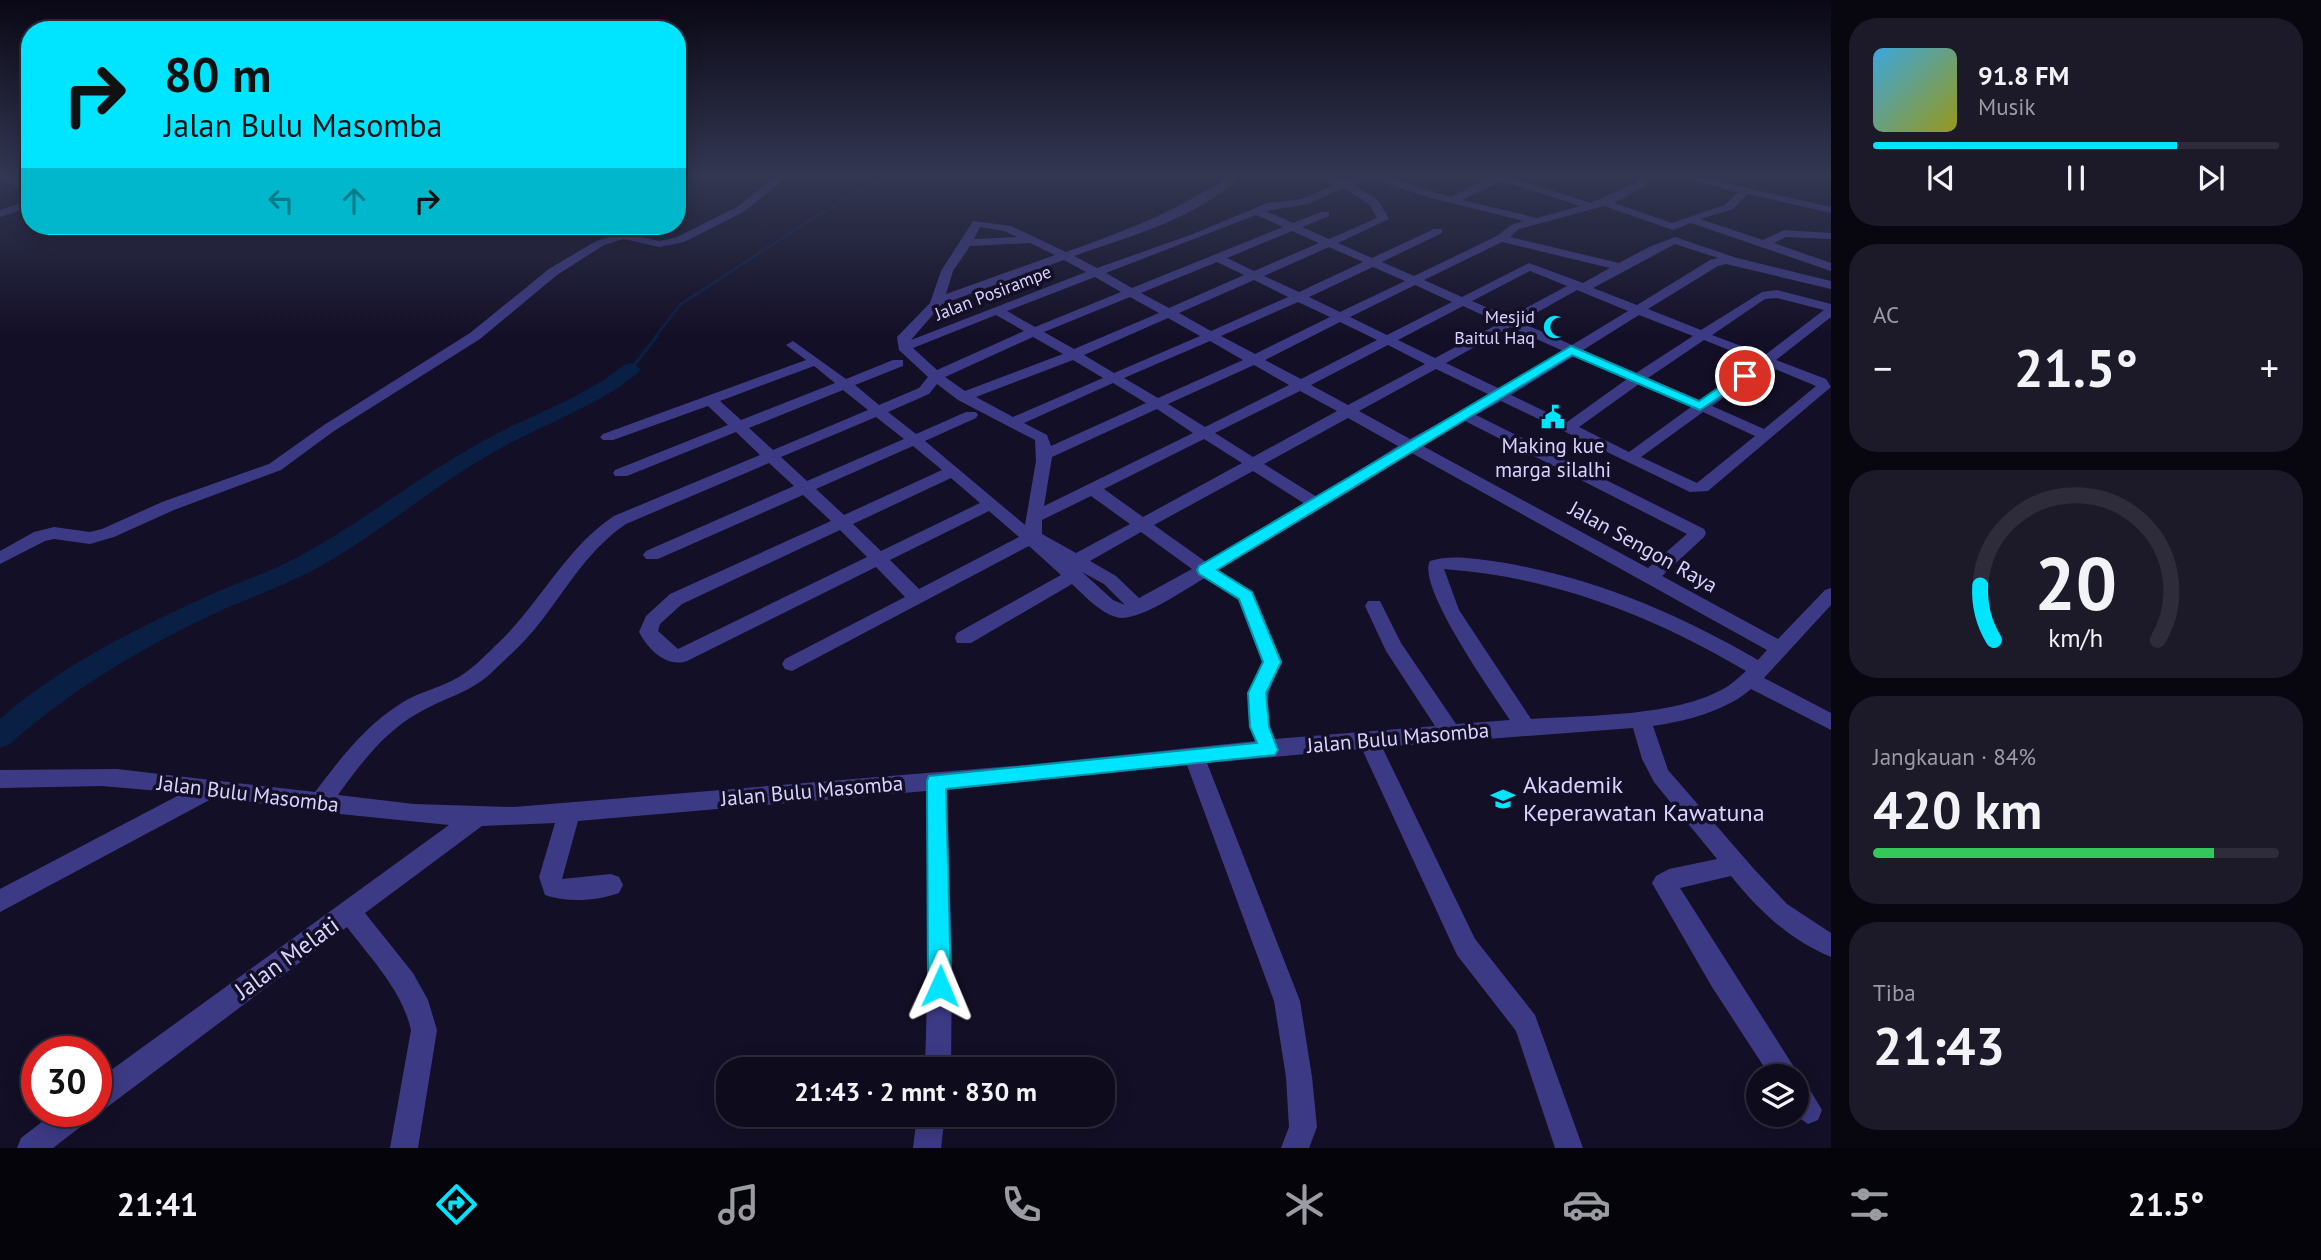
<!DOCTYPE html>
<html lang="id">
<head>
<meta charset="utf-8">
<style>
  :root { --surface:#0e0b1c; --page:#1c1929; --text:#f1f3f6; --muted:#9b9ba3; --line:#2e2b3b; --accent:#00e5ff }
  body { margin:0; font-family:"PT Sans",sans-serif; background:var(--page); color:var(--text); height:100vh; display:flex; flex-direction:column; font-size:26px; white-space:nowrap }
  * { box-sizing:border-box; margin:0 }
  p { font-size:23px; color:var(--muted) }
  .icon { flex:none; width:38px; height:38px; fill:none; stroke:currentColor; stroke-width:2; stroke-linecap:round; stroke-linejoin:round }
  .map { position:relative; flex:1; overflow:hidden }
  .side { display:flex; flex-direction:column; gap:18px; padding:18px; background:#08060f; width:490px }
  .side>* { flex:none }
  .guide { position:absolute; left:21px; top:21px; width:665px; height:214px; border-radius:28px; box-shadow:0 4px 18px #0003,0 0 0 2px var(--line); background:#00e5ff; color:#111; overflow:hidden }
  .controls { position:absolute; left:1746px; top:1064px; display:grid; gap:14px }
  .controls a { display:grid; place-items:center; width:63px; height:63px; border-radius:50%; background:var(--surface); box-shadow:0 4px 18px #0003,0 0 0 2px var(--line); font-size:35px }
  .speed { position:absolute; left:21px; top:1036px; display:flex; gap:14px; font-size:35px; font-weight:700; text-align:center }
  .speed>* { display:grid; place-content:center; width:91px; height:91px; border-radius:50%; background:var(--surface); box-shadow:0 4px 18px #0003,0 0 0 2px var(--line); line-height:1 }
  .speed .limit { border:10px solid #d22; background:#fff; color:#111 }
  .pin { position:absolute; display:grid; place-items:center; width:60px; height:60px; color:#fff; margin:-30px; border:4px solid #fff; border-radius:50%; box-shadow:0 2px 7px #0007 }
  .me { position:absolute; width:77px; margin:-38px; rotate:1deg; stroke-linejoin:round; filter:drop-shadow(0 0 5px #0008) }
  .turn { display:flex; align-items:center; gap:24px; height:147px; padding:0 28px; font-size:32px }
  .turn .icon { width:91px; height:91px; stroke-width:2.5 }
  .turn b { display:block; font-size:49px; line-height:60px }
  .lanes { display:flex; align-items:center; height:66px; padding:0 28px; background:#0003; justify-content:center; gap:35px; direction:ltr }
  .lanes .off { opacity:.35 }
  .big { font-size:52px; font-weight:600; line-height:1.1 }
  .side .tile { flex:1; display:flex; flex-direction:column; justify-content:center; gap:10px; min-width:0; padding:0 24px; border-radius:28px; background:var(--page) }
  .side .dial { align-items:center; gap:0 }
  .dial svg { height:182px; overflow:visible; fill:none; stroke:var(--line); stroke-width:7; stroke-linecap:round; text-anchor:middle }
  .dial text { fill:var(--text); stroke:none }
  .song { display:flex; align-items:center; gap:21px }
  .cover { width:84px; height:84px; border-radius:10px; background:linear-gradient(135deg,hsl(200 70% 55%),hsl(60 70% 35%)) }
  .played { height:7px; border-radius:4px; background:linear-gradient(90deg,var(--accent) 75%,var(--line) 75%) }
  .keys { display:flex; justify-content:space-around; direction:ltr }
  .heat { display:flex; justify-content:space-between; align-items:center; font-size:38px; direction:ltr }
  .charge { height:10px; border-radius:5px; background:linear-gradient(90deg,#34c759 84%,var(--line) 0) }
  .trip { position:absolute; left:716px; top:1057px; width:399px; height:70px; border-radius:28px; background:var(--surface); box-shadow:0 4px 18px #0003,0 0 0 2px var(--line); font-weight:600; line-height:70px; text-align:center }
  .dock { display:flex; height:112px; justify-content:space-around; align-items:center; background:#06040b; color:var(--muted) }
  .dock .icon { width:49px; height:49px }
  .dock .active { color:var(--accent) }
  .dock b { font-size:32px; color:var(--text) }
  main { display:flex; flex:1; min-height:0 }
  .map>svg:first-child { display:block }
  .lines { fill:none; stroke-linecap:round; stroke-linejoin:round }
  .stream-far1 { stroke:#0a1f44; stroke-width:2.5 }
  .stream { stroke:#0a1f44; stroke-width:3.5 }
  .river { fill:#0a1f44; fill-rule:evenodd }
  .minor { fill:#3d3a85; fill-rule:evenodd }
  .route { fill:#00e5ff; stroke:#0095a6; stroke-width:2 }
  .labels { text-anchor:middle; stroke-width:7; stroke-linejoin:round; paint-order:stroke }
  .far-street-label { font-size:18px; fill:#d9d4ff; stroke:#130f26 }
  .far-poi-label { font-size:18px; fill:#d9d4ff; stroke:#130f26; text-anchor:end }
  .poi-label { font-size:21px; fill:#d9d4ff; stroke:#130f26 }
  .street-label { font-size:21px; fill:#d9d4ff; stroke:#130f26 }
  .near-poi-label { font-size:24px; fill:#d9d4ff; stroke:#130f26; text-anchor:start }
  .near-street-label { font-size:24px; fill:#d9d4ff; stroke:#130f26 }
</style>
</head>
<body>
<main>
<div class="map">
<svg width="1831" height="1148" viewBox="0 0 1831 1148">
  <rect width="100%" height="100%" fill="#130f26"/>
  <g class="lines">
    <path class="stream-far1" d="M 655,337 L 681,304 L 810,220 L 885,176"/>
    <path class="stream" d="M 631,369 L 657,336"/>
    <path class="river" d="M 631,363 L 641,369 L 638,373 C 597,406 549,422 503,447 C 438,482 382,532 317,568 C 285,585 252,597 220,611 C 144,646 72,689 10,744 L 0,748 L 0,719 C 58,668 129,632 199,600 C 231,585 265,574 296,558 C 362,523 420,475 485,440 C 532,414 582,399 624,365 Z"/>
    <g class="minor">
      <path d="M 0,176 L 8,176 L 30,185 L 30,192 L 0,180 Z"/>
      <path d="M 777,176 L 788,176 L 745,211 L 684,242 L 659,247 L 624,239 L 604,245 L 557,275 L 480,339 L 334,431 L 281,470 L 174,510 L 114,537 L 90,544 L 54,539 L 45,541 L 0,564 L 0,551 L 34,532 L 54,527 L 90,532 L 102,529 L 162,502 L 269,464 L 324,425 L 470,333 L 549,269 L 596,241 L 624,233 L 659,241 L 677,237 L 737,207 Z"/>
      <path d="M 1229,176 L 1240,176 C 1197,219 1130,236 1074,256 L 1097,268 L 1193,234 L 1267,203 L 1302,199 L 1334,185 L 1315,176 L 1329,176 L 1344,181 L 1361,176 L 1383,176 L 1451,197 L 1491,177 L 1506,176 L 1591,203 L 1650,176 L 1662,176 L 1614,203 L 1672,223 L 1725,205 L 1738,192 L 1679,178 L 1678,176 L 1695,176 L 1831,207 L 1831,213 L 1748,194 L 1733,209 L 1700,219 L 1763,240 L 1784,230 L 1831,233 L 1831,239 L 1786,237 L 1774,243 L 1831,263 L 1831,271 L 1691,223 L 1673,230 L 1604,206 L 1519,229 L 1510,237 L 1619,263 L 1649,247 L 1675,237 L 1737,258 L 1831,281 L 1831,289 L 1726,264 L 1718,266 L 1648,309 L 1701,330 L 1762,292 L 1777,290 L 1831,304 L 1831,317 L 1776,360 L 1826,379 L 1831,387 L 1708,491 L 1690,492 L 1501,401 L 1476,415 L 1704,529 L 1706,533 L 1704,537 L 1662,576 L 1778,639 L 1825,590 L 1831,588 L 1831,605 L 1764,678 L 1831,713 L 1831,730 L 1751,689 C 1726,711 1686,721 1653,726 L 1668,770 L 1754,869 L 1787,904 L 1831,933 L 1831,957 C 1790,940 1759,911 1731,876 L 1680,888 L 1794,1067 L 1798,1076 L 1797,1079 L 1797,1076 L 1770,1076 L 1712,987 L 1656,890 L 1652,883 L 1656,876 L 1669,869 L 1717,859 L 1654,782 L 1642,759 L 1633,728 L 1382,747 L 1475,939 L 1535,1015 L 1583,1148 L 1555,1148 L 1516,1031 L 1457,955 L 1362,749 L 1207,763 L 1300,1001 L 1312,1077 L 1317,1127 L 1309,1148 L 1281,1148 L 1289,1127 L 1286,1077 L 1274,1001 L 1187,765 L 947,790 L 952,959 L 951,1069 L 925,1069 L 928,959 L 926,791 L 578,821 L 562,879 L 611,874 L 619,877 L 623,885 L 619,893 C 597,901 567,903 545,895 L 539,877 L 555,823 L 482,826 L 365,913 L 413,973 L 428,1000 L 437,1030 L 418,1148 L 390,1148 L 411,1030 C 402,990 371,959 347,927 L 106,1108 L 96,1112 L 95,1111 L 96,1081 L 449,825 L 320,812 L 215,797 L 0,912 L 0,889 L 183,793 L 102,786 L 0,788 L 0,770 L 117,769 L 315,792 C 340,759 365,726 400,704 C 418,692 440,688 459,677 C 472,669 484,657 495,646 C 539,606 564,549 614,516 L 760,455 L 736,432 L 627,476 L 615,476 L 613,473 L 615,470 L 728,425 L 708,406 L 613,440 L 603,440 L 600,437 L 603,434 L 806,360 L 786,345 L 793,341 L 846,379 L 893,360 L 903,360 L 903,366 L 855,385 L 879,405 L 919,388 L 928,377 L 899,350 L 897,337 L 930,303 L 941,271 L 973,221 L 1011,226 L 1066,252 C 1127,230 1174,213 1229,176 ZM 1372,179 L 1427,197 L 1524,221 L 1511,225 L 1497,236 L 1414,276 L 1382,262 L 1442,233 L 1442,229 L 1434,229 L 1372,258 L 1338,243 L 1389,219 L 1378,200 L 1353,185 ZM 1502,181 L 1580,206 L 1537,218 L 1462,200 ZM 1343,188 L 1370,205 L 1377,218 L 1329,239 L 1302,227 L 1329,216 L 1329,212 L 1321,212 L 1293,223 L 1266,211 L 1308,204 ZM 1256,215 L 1283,227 L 1132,288 L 1106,273 ZM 980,227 L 1004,231 L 1017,237 L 974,239 ZM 1292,231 L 1319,243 L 1254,271 L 1227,258 ZM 1502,242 L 1610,268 L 1583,283 L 1529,263 L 1462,297 L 1424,280 ZM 1030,243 L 1055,255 L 946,294 L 953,271 L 970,246 ZM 1675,244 L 1718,258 L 1710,260 L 1637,305 L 1593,288 ZM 1329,247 L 1363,262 L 1299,292 L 1264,276 ZM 1064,260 L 1086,272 L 911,340 L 942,304 ZM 1217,262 L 1244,275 L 1169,308 L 1141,293 ZM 1373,267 L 1405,281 L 1340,312 L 1309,297 ZM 1530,271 L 1567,286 L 1509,317 L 1472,301 ZM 1095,277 L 1121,292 L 1035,327 L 1007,311 ZM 1254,280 L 1288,297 L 1211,331 L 1179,313 ZM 1415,285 L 1452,302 L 1387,335 L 1350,317 ZM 1577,290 L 1628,311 L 1572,345 L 1520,322 ZM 1130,297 L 1159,313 L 1074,349 L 1044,332 ZM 1777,298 L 1824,310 L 1765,355 L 1712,335 L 1765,299 ZM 1298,302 L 1330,317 L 1255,354 L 1221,336 ZM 1463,306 L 1500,323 L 1435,358 L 1398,340 ZM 996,315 L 1024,331 L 937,370 L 913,348 ZM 1639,315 L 1693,336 L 1636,373 L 1583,350 ZM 1168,318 L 1200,336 L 1114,373 L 1084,355 ZM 1340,322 L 1377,340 L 1301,379 L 1265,360 ZM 1510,327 L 1563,351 L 1500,389 L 1446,363 ZM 1033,337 L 1063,354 L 965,391 L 945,377 ZM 1704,340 L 1756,361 L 1700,401 L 1648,378 ZM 1210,341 L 1243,360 L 1158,398 L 1124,378 ZM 1388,345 L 1425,364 L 1348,405 L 1311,385 ZM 1574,356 L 1627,379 L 1567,422 L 1511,395 ZM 1073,360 L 1103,378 L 1013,417 L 976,397 ZM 1254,365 L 1289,385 L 1205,427 L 1168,404 ZM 814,366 L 835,383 L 741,420 L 720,401 ZM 1768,366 L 1816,386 L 1764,429 L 1712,406 ZM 1436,369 L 1490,395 L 1410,439 L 1359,411 ZM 1113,383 L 1146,403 L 1051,446 L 1047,435 L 1024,423 ZM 937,384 L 958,400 L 1035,440 L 1036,461 L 1025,525 L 925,441 L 976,418 L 978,415 L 976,412 L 966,412 L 916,434 L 888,412 L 929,394 ZM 1639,384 L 1691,407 L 1629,452 L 1579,427 ZM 843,390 L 868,410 L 773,450 L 749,428 ZM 1300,391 L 1337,411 L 1253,457 L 1215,433 ZM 1157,409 L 1193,433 L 1044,506 L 1052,457 ZM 1703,412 L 1755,436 L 1697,483 L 1641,457 ZM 876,417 L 904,439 L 807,481 L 781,457 ZM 1348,418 L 1398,446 L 1317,497 L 1264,464 ZM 1465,421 L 1687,534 L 1648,568 L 1421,445 ZM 1204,439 L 1242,463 L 1143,517 L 1104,489 ZM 913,446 L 942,470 L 844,515 L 816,489 ZM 1410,452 L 1767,650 L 1758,660 C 1677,613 1592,577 1499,562 C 1477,559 1451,554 1430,561 C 1416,586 1493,694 1510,720 L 1456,724 L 1401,643 L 1380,601 L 1368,601 L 1365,606 L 1386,651 L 1435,726 L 1275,739 C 1261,706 1267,692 1282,662 L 1252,592 L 1218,570 L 1370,479 ZM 769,463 L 794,486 L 646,551 L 643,555 L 646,559 L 658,559 L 803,495 L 831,521 L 670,594 L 646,616 L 639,632 C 648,649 666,668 687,661 L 876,567 L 905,597 L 785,659 L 782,664 L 785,669 L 792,671 L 1029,546 L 1061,575 L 957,633 L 955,638 L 957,643 L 971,643 L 1072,584 C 1085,596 1099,612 1116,617 C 1136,624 1185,589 1205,578 L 1238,600 L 1262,662 C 1247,693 1242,707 1256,741 L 1025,765 L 514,807 L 414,804 L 338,795 C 361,763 385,731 420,712 C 444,698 469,693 490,674 C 508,657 527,640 542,620 C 569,585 589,549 626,524 ZM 1253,471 L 1305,504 L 1206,562 L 1154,525 ZM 951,478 L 980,503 L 881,551 L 853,524 ZM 1091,496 L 1130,524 L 1076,553 L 1042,534 L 1042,520 ZM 989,511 L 1019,537 L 919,589 L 890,560 ZM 840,530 L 867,557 L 678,649 L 658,631 L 660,624 L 682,604 ZM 1141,532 L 1192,569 L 1139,598 L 1116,576 L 1090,561 ZM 1444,569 C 1554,577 1651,615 1746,671 C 1739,677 1732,684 1725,688 C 1675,717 1588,715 1531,719 L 1459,610 ZM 1082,572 L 1104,584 L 1125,605 L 1113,600 Z"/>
      <path d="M 1765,176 L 1782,176 L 1777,179 Z"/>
      <path d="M 30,200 L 30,207 L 0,217 L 0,210 Z"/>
      <path d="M 1797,1082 L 1807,1085 L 1822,1110 L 1818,1120 L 1808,1124 L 1795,1115 L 1797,1115 Z"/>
      <path d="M 56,1111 L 92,1111 L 88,1121 L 53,1148 L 17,1148 L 21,1138 Z"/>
      <path d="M 917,1115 L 945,1115 L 941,1148 L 913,1148 Z"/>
    </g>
  </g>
  <linearGradient id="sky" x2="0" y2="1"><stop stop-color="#0a0815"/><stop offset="0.52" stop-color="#333752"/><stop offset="1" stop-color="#333752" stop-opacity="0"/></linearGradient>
  <rect width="1831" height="336" fill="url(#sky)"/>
  <path class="route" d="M 1571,346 L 1699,401 L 1740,373 L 1749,373 L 1751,376 L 1700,410 L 1572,355 L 1217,570 L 1252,592 L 1281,662 L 1266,693 L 1269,727 L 1278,750 L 1275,755 L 946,789 L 951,986 L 948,994 L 940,997 L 932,994 L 928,986 L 927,781 L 929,776 L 1257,743 L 1250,727 L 1248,693 L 1263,662 L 1239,599 L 1199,574 L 1197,570 L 1199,566 Z"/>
  <defs>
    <g id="mosque-bare" transform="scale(1.89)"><path d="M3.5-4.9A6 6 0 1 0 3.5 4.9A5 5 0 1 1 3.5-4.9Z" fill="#00e5ff" stroke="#130f26" stroke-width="2.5" paint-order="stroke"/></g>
    <g id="civic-bare" transform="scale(1.89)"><path d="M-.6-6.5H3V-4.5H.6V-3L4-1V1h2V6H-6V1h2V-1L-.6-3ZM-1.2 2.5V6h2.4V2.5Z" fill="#00e5ff" stroke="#130f26" stroke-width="2.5" paint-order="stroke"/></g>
    <g id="university-bare" transform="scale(1.89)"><path d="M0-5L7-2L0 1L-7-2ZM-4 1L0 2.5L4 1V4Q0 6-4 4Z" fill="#00e5ff" stroke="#130f26" stroke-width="2.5" paint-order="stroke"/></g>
  </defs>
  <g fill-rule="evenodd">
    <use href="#mosque-bare" x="1555" y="327"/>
    <use href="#civic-bare" x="1553" y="417"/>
    <use href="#university-bare" x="1503" y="799"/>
  </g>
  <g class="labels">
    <g class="far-street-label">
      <text transform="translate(993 293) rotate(-21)" y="6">Jalan Posirampe</text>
    </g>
    <g class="far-poi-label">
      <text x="1535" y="323">Mesjid<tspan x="1535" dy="21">Baitul Haq</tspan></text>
    </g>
    <g class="poi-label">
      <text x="1553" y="453">Making kue<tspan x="1553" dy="24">marga silalhi</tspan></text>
    </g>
    <g class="street-label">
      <text transform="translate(1643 547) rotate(29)" y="7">Jalan Sengon Raya</text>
      <text transform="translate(1398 738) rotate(-5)" y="7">Jalan Bulu Masomba</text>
      <text transform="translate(812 791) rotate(-5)" y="7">Jalan Bulu Masomba</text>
      <text transform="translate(248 794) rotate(7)" y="7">Jalan Bulu Masomba</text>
    </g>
    <g class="near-poi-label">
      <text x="1523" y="793">Akademik<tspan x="1523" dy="28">Keperawatan Kawatuna</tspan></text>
    </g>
    <g class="near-street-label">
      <text transform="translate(287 958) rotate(-36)" y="8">Jalan Melati</text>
    </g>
  </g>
</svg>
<div class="controls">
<a><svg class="icon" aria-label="layers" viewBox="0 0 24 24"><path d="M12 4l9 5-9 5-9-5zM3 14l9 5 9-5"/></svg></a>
</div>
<div class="speed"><div class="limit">30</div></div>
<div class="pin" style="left:1745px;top:376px;background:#d93025"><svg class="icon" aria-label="arrive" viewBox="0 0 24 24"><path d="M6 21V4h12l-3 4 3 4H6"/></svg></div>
<svg class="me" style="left:940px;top:986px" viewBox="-20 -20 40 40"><path d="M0-17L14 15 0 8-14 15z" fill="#00e5ff" stroke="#fff" stroke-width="4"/></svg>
<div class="trip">21:43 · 2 mnt · 830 m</div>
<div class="guide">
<div class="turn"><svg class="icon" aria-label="right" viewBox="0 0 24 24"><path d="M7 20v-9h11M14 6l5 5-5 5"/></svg><div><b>80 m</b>Jalan Bulu Masomba</div></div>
<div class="lanes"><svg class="icon off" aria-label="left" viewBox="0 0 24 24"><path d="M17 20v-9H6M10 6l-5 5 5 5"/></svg><svg class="icon off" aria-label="ahead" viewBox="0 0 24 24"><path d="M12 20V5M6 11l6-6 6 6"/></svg><svg class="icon" aria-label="right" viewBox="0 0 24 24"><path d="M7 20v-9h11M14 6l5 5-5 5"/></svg></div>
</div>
</div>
<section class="side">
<div class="tile">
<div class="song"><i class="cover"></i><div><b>91.8 FM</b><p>Musik</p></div></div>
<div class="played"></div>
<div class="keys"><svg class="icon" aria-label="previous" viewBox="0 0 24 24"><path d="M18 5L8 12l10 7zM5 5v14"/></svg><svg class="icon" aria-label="pause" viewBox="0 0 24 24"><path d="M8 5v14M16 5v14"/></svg><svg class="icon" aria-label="next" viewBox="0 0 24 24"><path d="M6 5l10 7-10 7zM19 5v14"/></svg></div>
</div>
<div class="tile"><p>AC</p>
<div class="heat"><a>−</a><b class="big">21.5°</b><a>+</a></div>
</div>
<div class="tile dial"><svg viewBox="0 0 100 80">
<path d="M14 69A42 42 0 1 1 86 69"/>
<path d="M14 69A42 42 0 0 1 8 45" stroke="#00e5ff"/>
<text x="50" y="56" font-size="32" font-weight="700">20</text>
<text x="50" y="72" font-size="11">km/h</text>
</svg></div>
<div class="tile"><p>Jangkauan · 84%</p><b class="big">420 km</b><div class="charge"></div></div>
<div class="tile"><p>Tiba</p><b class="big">21:43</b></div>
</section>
</main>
<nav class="dock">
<b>21:41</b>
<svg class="icon active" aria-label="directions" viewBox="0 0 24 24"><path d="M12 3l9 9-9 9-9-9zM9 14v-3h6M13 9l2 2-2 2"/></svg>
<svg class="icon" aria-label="music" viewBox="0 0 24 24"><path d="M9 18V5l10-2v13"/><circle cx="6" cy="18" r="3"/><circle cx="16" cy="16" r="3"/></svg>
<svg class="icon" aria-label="phone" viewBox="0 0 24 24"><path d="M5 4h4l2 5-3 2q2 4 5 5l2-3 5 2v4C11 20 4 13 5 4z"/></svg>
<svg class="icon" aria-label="climate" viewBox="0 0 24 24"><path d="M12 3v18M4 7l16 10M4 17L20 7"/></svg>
<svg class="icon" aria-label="car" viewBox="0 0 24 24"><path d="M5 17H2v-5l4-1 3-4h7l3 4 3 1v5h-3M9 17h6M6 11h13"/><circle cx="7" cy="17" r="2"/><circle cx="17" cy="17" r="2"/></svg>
<svg class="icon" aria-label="filters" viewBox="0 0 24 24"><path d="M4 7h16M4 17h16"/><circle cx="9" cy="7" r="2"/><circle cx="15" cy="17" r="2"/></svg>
<b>21.5°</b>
</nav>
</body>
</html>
